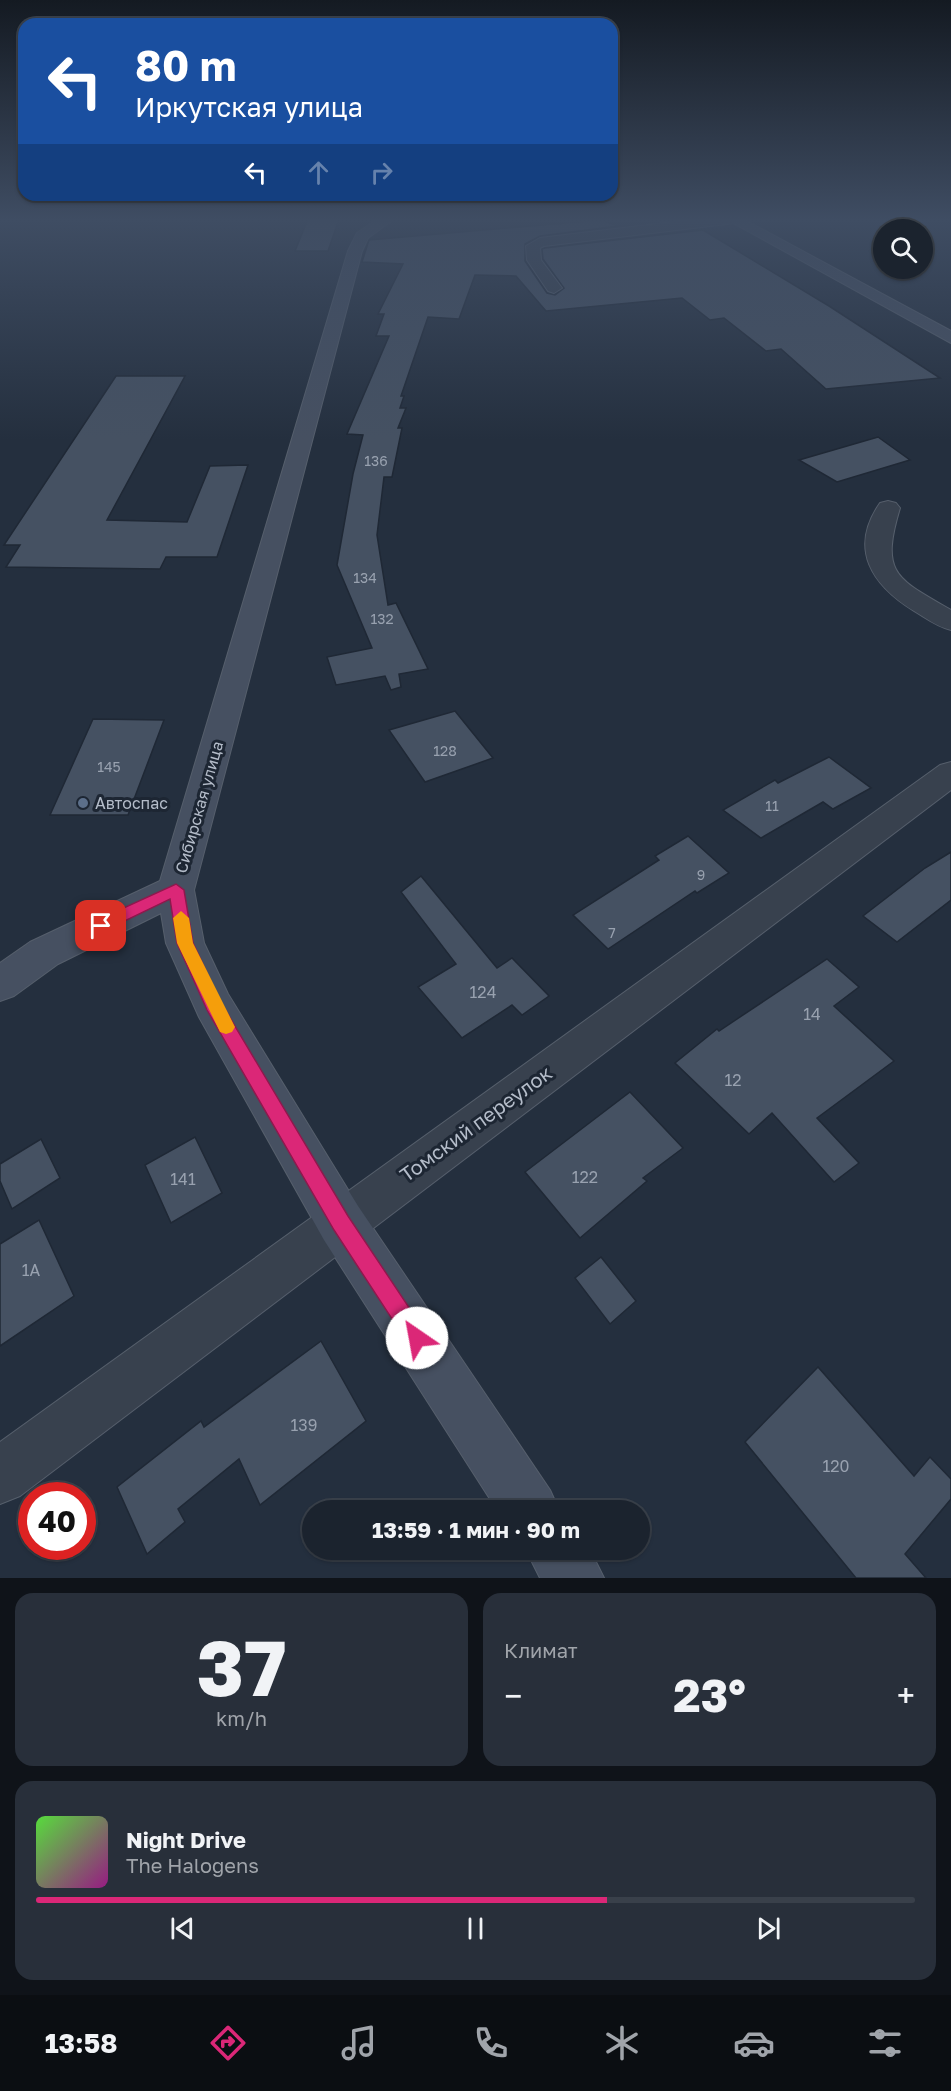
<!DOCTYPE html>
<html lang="ru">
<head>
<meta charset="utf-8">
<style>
  :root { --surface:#1b232e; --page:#282f3a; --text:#f1f3f6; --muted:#a0a4aa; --line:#39404a; --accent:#db2777 }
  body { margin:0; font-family:"Golos Text",sans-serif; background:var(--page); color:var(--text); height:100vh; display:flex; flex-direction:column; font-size:22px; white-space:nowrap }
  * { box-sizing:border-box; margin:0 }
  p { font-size:20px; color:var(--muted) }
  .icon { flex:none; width:33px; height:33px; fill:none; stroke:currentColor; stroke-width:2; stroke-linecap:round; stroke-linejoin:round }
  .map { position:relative; height:1578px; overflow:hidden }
  .sheet { display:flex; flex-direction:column; gap:15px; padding:15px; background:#0f1319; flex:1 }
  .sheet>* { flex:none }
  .banner { position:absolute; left:18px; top:18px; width:600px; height:183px; border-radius:18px; box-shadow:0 2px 4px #0004,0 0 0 2px var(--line); background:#1a4fa0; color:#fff; overflow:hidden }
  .fabs { position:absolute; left:873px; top:219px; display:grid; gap:12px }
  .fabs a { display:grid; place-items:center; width:60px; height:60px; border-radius:50%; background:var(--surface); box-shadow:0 2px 4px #0004,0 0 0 2px var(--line); font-size:30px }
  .speed { position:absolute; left:18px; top:1482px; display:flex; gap:12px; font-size:30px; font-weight:700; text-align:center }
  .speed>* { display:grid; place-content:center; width:78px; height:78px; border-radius:50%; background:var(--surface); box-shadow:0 2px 4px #0004,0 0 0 2px var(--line); line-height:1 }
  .speed .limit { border:9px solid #d22; background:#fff; color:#111 }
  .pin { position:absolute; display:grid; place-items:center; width:51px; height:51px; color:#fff; margin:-26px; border-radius:12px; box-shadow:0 3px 9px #0006 }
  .me { position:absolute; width:66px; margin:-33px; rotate:327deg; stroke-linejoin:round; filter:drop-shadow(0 0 4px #0008) }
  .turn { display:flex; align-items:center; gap:21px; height:126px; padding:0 18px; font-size:27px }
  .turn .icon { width:78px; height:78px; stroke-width:2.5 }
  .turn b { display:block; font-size:42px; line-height:51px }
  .lanes { display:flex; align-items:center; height:57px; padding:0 18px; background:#0003; justify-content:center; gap:30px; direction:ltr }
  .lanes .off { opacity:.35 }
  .big { font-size:45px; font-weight:700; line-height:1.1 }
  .sheet .widget { flex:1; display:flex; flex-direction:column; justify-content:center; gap:9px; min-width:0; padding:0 21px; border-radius:18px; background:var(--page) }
  .sheet .dial { align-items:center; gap:0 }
  .dial b { font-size:78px; line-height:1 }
  .song { display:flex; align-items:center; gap:18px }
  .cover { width:72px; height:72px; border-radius:9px; background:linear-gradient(135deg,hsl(110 70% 55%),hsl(310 70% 35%)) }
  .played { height:6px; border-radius:3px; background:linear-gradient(90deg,var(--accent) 65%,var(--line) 65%) }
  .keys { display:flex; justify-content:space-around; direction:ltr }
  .heat { display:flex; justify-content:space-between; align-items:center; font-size:33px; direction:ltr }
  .sheet .tiles { flex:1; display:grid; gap:15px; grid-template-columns:1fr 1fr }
  .widget:last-child { grid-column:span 2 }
  .trip { position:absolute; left:302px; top:1500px; width:348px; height:60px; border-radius:30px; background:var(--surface); box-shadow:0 2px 4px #0004,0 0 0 2px var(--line); font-weight:700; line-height:60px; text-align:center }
  .tab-bar { display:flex; height:96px; justify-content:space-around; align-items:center; background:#0b0e12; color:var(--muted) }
  .tab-bar .icon { width:42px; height:42px }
  .tab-bar .selected { color:var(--accent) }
  .tab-bar b { font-size:27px; color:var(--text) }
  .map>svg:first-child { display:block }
  .building { fill:#455162; stroke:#1f2835; stroke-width:1.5 }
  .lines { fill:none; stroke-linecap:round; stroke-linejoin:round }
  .street-casing { stroke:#565f6c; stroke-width:2 }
  .secondary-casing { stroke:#565f6c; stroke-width:2 }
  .street { fill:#38414e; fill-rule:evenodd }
  .secondary { fill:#465061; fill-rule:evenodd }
  .route { fill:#db2777; stroke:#8e194d; stroke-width:1.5 }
  .slow { fill:#f59e0b }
  .service-dot { fill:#5c6f8a; stroke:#1d2633; stroke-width:2 }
  .labels { text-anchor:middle; stroke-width:6; stroke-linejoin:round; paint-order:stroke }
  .number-label { font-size:14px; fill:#98a1af }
  .poi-label { font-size:16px; fill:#b4bcc9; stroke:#1d2633; text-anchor:start }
  .street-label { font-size:16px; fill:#b4bcc9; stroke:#1d2633 }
  .near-number-label { font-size:16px; fill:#98a1af }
  .near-street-label { font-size:20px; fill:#b4bcc9; stroke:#1d2633 }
</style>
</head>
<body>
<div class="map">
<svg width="951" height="1578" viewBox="0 0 951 1578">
  <rect width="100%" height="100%" fill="#242f3e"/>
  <g class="building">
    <path d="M 308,219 L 339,219 L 328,251 L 295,251 Z"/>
    <path d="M 601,220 L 618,226 L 540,236 L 525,244 L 525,261 L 547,293 L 555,295 L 564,288 L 543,259 L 542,249 L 545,248 L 703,230 L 829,306 L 940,378 L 826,389 L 781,349 L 766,351 L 724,318 L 710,320 L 682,298 L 546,311 L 516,276 L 475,275 L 459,319 L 428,317 L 401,396 L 404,396 L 400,408 L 406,408 L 398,428 L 402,428 L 392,477 L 384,477 L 377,535 L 388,605 L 396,603 L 428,669 L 399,674 L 401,687 L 391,690 L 385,676 L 336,685 L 327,657 L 372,648 L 337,565 L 353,474 L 363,435 L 347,434 L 389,336 L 376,336 L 384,314 L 378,314 L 403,264 L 362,262 L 369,240 Z"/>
    <path d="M 116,376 L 185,376 L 107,520 L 187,522 L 210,466 L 248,465 L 217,557 L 166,557 L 160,569 L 6,567 L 20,545 L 4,545 Z"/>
    <path d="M 878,437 L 910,460 L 837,482 L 799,460 Z"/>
    <path d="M 455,711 L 493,758 L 425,782 L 389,730 Z"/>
    <path d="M 93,719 L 164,720 L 128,815 L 50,815 Z"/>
    <path d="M 829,757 L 871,788 L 833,809 L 823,802 L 761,838 L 723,810 L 775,780 L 778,783 Z"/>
    <path d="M 688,836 L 729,873 L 697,893 L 695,891 L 608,949 L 573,915 L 659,860 L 655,856 Z"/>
    <path d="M 951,852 L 951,900 L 897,942 L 863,916 L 925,868 Z"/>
    <path d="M 421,876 L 497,968 L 512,958 L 549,996 L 522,1015 L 512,1005 L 462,1038 L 418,987 L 456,964 L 401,892 Z"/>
    <path d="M 827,959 L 859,987 L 834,1006 L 894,1061 L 817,1118 L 859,1163 L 834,1182 L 772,1113 L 749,1134 L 675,1063 L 717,1029 L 719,1031 Z"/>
    <path d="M 630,1092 L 683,1148 L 643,1178 L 647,1181 L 580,1238 L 525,1172 Z"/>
    <path d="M 195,1137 L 222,1193 L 171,1223 L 145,1165 Z"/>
    <path d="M 41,1139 L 60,1178 L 12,1209 L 0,1181 L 0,1164 Z"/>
    <path d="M 39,1220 L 74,1296 L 0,1346 L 0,1244 Z"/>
    <path d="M 601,1257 L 636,1301 L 610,1324 L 575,1278 Z"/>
    <path d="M 321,1341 L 366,1421 L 260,1505 L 239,1459 L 178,1509 L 185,1522 L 147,1554 L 117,1487 L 201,1421 L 204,1427 Z"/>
    <path d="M 818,1367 L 914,1476 L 930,1457 L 951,1479 L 951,1499 L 905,1554 L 926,1578 L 856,1578 L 745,1442 Z"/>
  </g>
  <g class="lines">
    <g class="street-casing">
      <g id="street">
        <path d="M 698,219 L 741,219 L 735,223 L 544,246 L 540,248 L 541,260 L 562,288 L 554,293 L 548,291 L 527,260 L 526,246 L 540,238 Z"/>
        <path d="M 888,501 L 896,503 L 900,508 C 880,574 896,578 951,610 L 951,630 C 937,627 926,618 914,611 C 872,585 848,549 880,503 Z"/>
        <path d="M 951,762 L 951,790 L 20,1496 L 0,1504 L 0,1442 L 940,765 Z"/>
      </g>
    </g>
    <g class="secondary-casing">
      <g id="secondary">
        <path d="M 378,219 L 394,219 L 368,238 L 362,251 L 194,890 L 204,943 L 228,994 L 358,1206 L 550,1490 L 559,1510 L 497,1510 L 324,1240 L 199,1017 L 166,943 L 161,913 L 58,964 L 14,996 L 0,1001 L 0,963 L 30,942 L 160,881 L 348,251 L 357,233 Z"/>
        <path d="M 726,219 L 743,219 L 951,331 L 951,343 Z"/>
        <path d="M 526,1550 L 590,1550 L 604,1578 L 540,1578 Z"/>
      </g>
    </g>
    <use href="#street" class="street"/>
    <use href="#secondary" class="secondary"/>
  </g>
  <linearGradient id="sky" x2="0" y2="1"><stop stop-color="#141a22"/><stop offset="0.5" stop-color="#3f4d63"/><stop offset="1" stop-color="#3f4d63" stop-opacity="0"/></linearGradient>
  <rect width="951" height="440" fill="url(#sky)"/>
  <path class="route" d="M 176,884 L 184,890 L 193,943 L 220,1001 L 348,1216 L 424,1330 L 428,1338 L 424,1345 L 417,1349 L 409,1345 L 334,1230 L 207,1010 L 177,943 L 170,899 L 106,930 L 95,930 L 93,926 L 95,921 Z"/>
  <path class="slow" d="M 181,911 L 189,918 L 193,943 L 235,1027 L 232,1032 L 226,1034 L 220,1032 L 177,943 L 173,918 Z"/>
  <circle class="service-dot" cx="83" cy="803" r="6"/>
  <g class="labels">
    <g class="number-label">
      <text x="376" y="466">136</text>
      <text x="365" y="583">134</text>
      <text x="382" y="624">132</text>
      <text x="445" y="756">128</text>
      <text x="109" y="772">145</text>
      <text x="772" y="811">11</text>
      <text x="701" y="880">9</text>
      <text x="612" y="938">7</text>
    </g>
    <g class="poi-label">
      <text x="95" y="809">Автоспас</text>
    </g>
    <g class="street-label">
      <text transform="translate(199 807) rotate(-74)" y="6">Сибирская улица</text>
    </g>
    <g class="near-number-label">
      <text x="483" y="998">124</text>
      <text x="812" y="1020">14</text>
      <text x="733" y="1086">12</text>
      <text x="585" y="1183">122</text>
      <text x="183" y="1185">141</text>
      <text x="31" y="1276">1А</text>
      <text x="304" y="1431">139</text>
      <text x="836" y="1472">120</text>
    </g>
    <g class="near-street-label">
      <text transform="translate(476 1124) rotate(-36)" y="7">Томский переулок</text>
    </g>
  </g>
</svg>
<div class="fabs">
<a><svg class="icon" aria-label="search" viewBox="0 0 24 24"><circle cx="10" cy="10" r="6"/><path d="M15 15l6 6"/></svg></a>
</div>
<div class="speed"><div class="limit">40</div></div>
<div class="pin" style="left:101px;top:926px;background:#d93025"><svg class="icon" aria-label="arrive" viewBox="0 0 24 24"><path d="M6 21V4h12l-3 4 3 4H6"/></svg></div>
<svg class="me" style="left:417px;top:1338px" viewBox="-20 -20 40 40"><circle r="19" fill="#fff"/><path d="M0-13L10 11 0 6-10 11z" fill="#db2777"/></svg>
<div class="trip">13:59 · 1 мин · 90 m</div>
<div class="banner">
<div class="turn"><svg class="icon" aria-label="left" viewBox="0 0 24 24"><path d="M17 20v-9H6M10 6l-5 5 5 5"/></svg><div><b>80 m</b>Иркутская улица</div></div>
<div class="lanes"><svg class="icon" aria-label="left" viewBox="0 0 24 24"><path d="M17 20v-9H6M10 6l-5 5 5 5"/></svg><svg class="icon off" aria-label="ahead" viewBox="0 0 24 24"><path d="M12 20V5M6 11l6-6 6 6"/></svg><svg class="icon off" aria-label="right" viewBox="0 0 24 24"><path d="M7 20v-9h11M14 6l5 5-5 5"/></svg></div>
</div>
</div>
<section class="sheet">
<div class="tiles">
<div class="widget dial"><b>37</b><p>km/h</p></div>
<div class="widget"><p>Климат</p>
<div class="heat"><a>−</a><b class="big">23°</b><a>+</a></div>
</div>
<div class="widget">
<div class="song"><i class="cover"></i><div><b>Night Drive</b><p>The Halogens</p></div></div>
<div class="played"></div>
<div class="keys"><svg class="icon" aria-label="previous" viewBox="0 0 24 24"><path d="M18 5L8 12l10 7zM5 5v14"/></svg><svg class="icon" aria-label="pause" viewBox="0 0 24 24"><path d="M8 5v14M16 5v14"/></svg><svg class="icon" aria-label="next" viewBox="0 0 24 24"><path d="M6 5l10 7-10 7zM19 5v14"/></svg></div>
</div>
</div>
</section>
<nav class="tab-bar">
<b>13:58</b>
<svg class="icon selected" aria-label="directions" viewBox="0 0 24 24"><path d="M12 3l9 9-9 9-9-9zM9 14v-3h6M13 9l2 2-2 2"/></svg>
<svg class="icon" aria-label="music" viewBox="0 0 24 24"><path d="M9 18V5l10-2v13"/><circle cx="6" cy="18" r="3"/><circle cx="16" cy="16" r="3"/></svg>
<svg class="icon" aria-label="phone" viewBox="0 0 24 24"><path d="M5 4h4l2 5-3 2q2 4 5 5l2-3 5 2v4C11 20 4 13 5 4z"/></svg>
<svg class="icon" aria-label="climate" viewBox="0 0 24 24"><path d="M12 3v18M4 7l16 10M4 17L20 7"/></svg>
<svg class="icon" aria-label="car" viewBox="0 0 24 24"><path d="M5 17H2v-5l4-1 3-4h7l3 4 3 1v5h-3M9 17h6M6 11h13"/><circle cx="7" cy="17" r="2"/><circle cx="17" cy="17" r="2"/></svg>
<svg class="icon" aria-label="filters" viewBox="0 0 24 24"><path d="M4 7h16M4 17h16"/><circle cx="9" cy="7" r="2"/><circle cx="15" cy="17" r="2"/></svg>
</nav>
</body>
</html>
